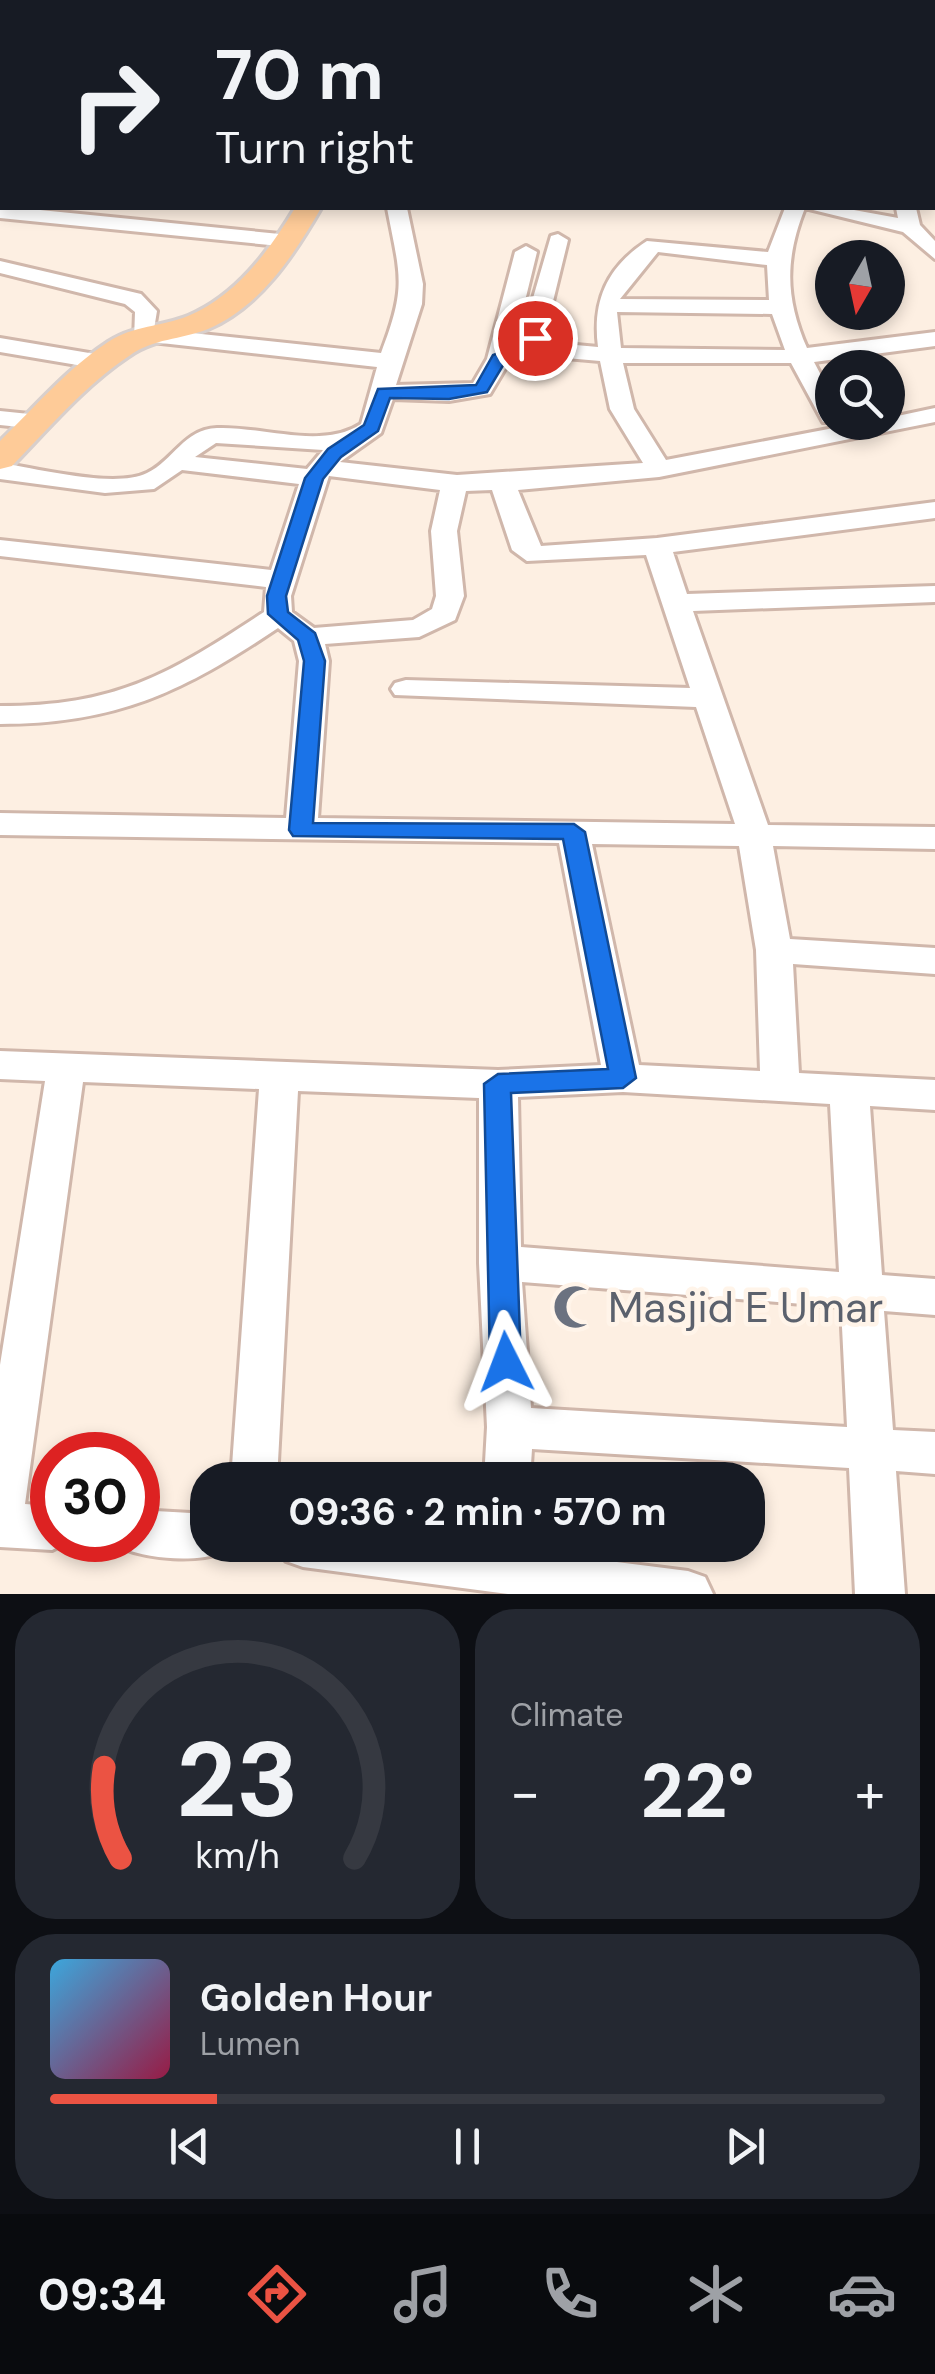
<!DOCTYPE html>
<html lang="en">
<head>
<meta charset="utf-8">
<style>
  :root { --surface:#171b24; --page:#242831; --text:#f1f3f6; --muted:#9ea1a6; --line:#363941; --accent:#eb5343 }
  body { margin:0; font-family:"DM Sans",sans-serif; background:var(--page); color:var(--text); height:100vh; display:flex; flex-direction:column; font-size:38px; white-space:nowrap }
  * { box-sizing:border-box; margin:0 }
  p { font-size:32px; color:var(--muted) }
  .icon { flex:none; width:55px; height:55px; fill:none; stroke:currentColor; stroke-width:2; stroke-linecap:round; stroke-linejoin:round }
  .map { position:relative; height:1594px; overflow:hidden }
  .drawer { display:flex; flex-direction:column; gap:15px; padding:15px; background:#0d0f14; flex:1 }
  .drawer>* { flex:none }
  .hud { position:absolute; left:0px; top:0px; width:935px; height:210px; box-shadow:0 5px 15px #0003; background:#171b24; color:var(--text); overflow:hidden }
  .needle { width:65px; rotate:189deg }
  .controls { position:absolute; left:815px; top:240px; display:grid; gap:20px }
  .controls a { display:grid; place-items:center; width:90px; height:90px; border-radius:50%; background:var(--surface); box-shadow:0 5px 15px #0003; font-size:50px }
  .speed { position:absolute; left:30px; top:1432px; display:flex; gap:20px; font-size:50px; font-weight:700; text-align:center }
  .speed>* { display:grid; place-content:center; width:130px; height:130px; border-radius:50%; background:var(--surface); box-shadow:0 5px 15px #0003; line-height:1 }
  .speed .limit { border:15px solid #d22; background:#fff; color:#111 }
  .pin { position:absolute; display:grid; place-items:center; width:85px; height:85px; color:#fff; margin:-42px; border:5px solid #fff; border-radius:50%; box-shadow:0 2px 10px #0007 }
  .me { position:absolute; width:110px; margin:-55px; rotate:357deg; stroke-linejoin:round; filter:drop-shadow(0 0 8px #0008) }
  .turn { display:flex; align-items:center; gap:35px; height:210px; padding:0 50px; font-size:45px }
  .turn .icon { width:130px; height:130px; stroke-width:2.5 }
  .turn b { display:block; font-size:70px; line-height:85px }
  .big { font-size:75px; font-weight:700; line-height:1.1 }
  .drawer .tile { flex:1; display:flex; flex-direction:column; justify-content:center; gap:15px; min-width:0; padding:0 35px; border-radius:40px; background:var(--page) }
  .drawer .dial { align-items:center; gap:0 }
  .dial svg { height:260px; overflow:visible; fill:none; stroke:var(--line); stroke-width:7; stroke-linecap:round; text-anchor:middle }
  .dial text { fill:var(--text); stroke:none }
  .song { display:flex; align-items:center; gap:30px }
  .cover { width:120px; height:120px; border-radius:15px; background:linear-gradient(135deg,hsl(200 70% 55%),hsl(340 70% 35%)) }
  .played { height:10px; border-radius:5px; background:linear-gradient(90deg,var(--accent) 20%,var(--line) 20%) }
  .keys { display:flex; justify-content:space-around; direction:ltr }
  .heat { display:flex; justify-content:space-between; align-items:center; font-size:55px; direction:ltr }
  .drawer .tiles { flex:1; display:grid; gap:15px; grid-template-columns:1fr 1fr }
  .tile:last-child { grid-column:span 2 }
  .trip { position:absolute; left:190px; top:1462px; width:575px; height:100px; border-radius:40px; background:var(--surface); box-shadow:0 5px 15px #0003; font-weight:700; line-height:100px; text-align:center }
  .tab-bar { display:flex; height:160px; justify-content:space-around; align-items:center; background:#090b0e; color:var(--muted) }
  .tab-bar .icon { width:70px; height:70px }
  .tab-bar .on { color:var(--accent) }
  .tab-bar b { font-size:45px; color:var(--text) }
  .map>svg:first-child { display:block }
  .lines { fill:none; stroke-linecap:round; stroke-linejoin:round }
  .minor-casing { stroke:#d0b7ab; stroke-width:6 }
  .major-casing { stroke:#d8cfcc; stroke-width:6 }
  .minor { fill:#fff; fill-rule:evenodd }
  .major { fill:#fecb98; fill-rule:evenodd }
  .route { fill:#1a73e8; stroke:#114b97; stroke-width:2.5 }
  .labels { text-anchor:middle; stroke-width:9; stroke-linejoin:round; paint-order:stroke }
  .near-worship-label { font-size:42px; fill:#5b616d; stroke:#fff4e9; text-anchor:start }
</style>
</head>
<body>
<div class="map">
<svg width="935" height="1594" viewBox="0 0 935 1594">
  <rect width="100%" height="100%" fill="#fdefe2"/>
  <g class="lines">
    <g class="minor-casing">
      <g id="minor">
        <rect x="365" y="0" width="16" height="2"/>
        <rect x="460" y="0" width="16" height="2"/>
        <rect x="670" y="0" width="16" height="2"/>
        <rect x="0" y="8" width="2" height="10"/>
        <rect x="932" y="32" width="3" height="10"/>
        <rect x="0" y="38" width="2" height="10"/>
        <rect x="0" y="78" width="2" height="10"/>
        <rect x="932" y="82" width="3" height="10"/>
        <path d="M 932,152 L 935,153 L 935,176 L 932,175 Z"/>
        <path d="M 0,206 L 290,235 L 300,241 L 290,247 L 0,218 Z"/>
        <path d="M 387,208 L 407,208 L 423,284 L 422,304 L 396,385 L 473,383 L 487,359 L 515,252 L 526,246 L 537,252 L 514,346 L 520,343 L 551,236 L 558,234 L 568,240 L 543,342 L 598,347 C 592,301 607,267 647,241 L 768,252 L 785,208 L 843,208 L 898,218 L 896,208 L 916,208 L 920,225 L 935,241 L 935,259 L 903,232 L 805,208 C 785,258 785,298 807,348 L 935,332 L 935,346 L 814,362 L 832,396 L 832,422 L 839,422 L 823,422 L 791,363 L 623,363 L 634,409 L 666,460 L 865,422 L 888,422 L 888,418 L 935,408 L 935,422 L 659,477 L 518,490 L 541,546 L 657,538 L 935,502 L 935,518 L 673,552 L 687,594 L 935,586 L 935,602 L 693,611 L 768,825 L 935,827 L 935,849 L 773,846 L 790,939 L 935,948 L 935,974 L 793,964 L 799,1073 L 935,1080 L 935,1110 L 870,1106 L 882,1275 L 935,1279 L 935,1315 L 884,1311 L 893,1430 L 935,1432 L 935,1474 L 896,1471 L 905,1594 L 855,1594 L 849,1468 L 532,1449 L 530,1480 L 484,1480 L 487,1427 L 479,1263 L 479,1098 L 298,1091 L 277,1480 L 231,1480 L 259,1089 L 83,1082 L 25,1504 L 52,1506 L 52,1540 L 71,1540 L 52,1550 L 0,1547 L 0,1365 L 45,1081 L 0,1079 L 0,1051 L 498,1070 L 601,1065 L 559,843 L 0,835 L 0,813 L 286,818 L 299,661 L 294,641 L 278,628 C 183,692 116,724 0,724 L 0,706 C 117,706 168,675 264,612 L 266,587 L 0,556 L 0,540 L 271,570 L 299,484 L 182,470 L 154,489 L 105,493 L 0,479 L 0,463 C 36,468 115,489 147,473 C 173,461 184,429 217,428 C 262,426 322,450 361,424 L 377,367 L 134,340 L 135,312 L 125,304 L 0,273 L 0,261 L 141,294 L 157,311 L 154,329 L 381,353 C 407,286 400,276 387,208 ZM 658,252 L 767,265 L 769,300 L 620,299 ZM 617,312 L 772,314 L 785,350 L 621,348 ZM 532,355 L 600,361 L 610,409 L 643,463 L 457,475 L 340,462 L 381,433 L 393,399 L 449,401 L 490,394 L 509,362 ZM 216,443 L 323,450 L 307,469 L 195,457 ZM 329,476 L 440,490 L 431,531 L 436,596 L 432,609 L 413,620 L 314,628 L 292,612 L 291,596 ZM 492,490 L 512,550 L 527,561 L 646,555 L 690,688 L 406,680 L 395,683 L 391,689 L 395,695 L 696,707 L 735,824 L 318,818 L 329,661 L 325,644 L 419,637 L 455,620 L 464,596 L 457,531 L 466,491 ZM 592,844 L 739,846 L 756,950 L 760,1071 L 639,1065 ZM 623,1092 L 830,1104 L 839,1272 L 521,1247 L 518,1097 ZM 522,1282 L 841,1307 L 847,1427 L 531,1408 Z"/>
        <path d="M 0,338 L 101,355 L 113,362 L 101,369 L 0,352 Z"/>
        <path d="M 0,411 L 39,415 L 51,422 L 39,429 L 0,425 Z"/>
        <path d="M 138,1510 L 208,1514 L 208,1545 L 228,1545 L 225,1552 C 195,1563 151,1559 121,1548 L 118,1540 L 138,1540 Z"/>
        <path d="M 279,1545 L 483,1545 L 688,1571 L 705,1577 L 713,1594 L 508,1594 L 303,1567 L 286,1561 Z"/>
      </g>
    </g>
    <g class="major-casing">
      <g id="major">
        <path d="M 539,0 L 559,0 L 560,2 L 540,2 Z"/>
        <rect x="0" y="124" width="2" height="14"/>
        <path d="M 295,208 L 321,208 C 294,255 260,307 208,329 C 180,340 154,338 129,356 C 84,386 49,428 12,466 L 0,469 L 0,441 C 35,407 67,369 108,342 C 134,325 161,327 188,316 C 236,296 269,251 295,208 Z"/>
      </g>
    </g>
    <use href="#minor" class="minor"/>
    <use href="#major" class="major"/>
  </g>
  <path class="route" d="M 529,334 L 543,338 L 534,352 L 505,362 L 487,392 L 449,399 L 390,398 L 378,431 L 341,457 L 323,479 L 286,596 L 288,612 L 315,633 L 325,661 L 313,823 L 574,824 L 585,832 L 636,1078 L 623,1088 L 511,1093 L 521,1362 L 517,1371 L 506,1375 L 495,1371 L 490,1362 L 484,1084 L 498,1074 L 608,1069 L 563,839 L 293,836 L 289,830 L 304,661 L 298,640 L 268,614 L 267,596 L 305,478 L 328,449 L 364,425 L 378,389 L 476,385 L 493,355 L 522,345 Z"/>
  <defs>
    <g id="mosque-bare" transform="scale(3.45)"><path d="M3.5-4.9A6 6 0 1 0 3.5 4.9A5 5 0 1 1 3.5-4.9Z" fill="#6b7280" stroke="#fff4e9" stroke-width="2.5" paint-order="stroke"/></g>
  </defs>
  <g fill-rule="evenodd">
    <use href="#mosque-bare" x="575" y="1307"/>
  </g>
  <g class="labels">
    <g class="near-worship-label">
      <text x="608" y="1322">Masjid E Umar</text>
    </g>
  </g>
</svg>
<div class="controls">
<a><svg class="needle" viewBox="-14 -14 28 28"><path d="M0-13l5 13h-10z" fill="#e53935"/><path d="M0 13l5-13h-10z" fill="#9ea1a6"/></svg></a>
<a><svg class="icon" aria-label="search" viewBox="0 0 24 24"><circle cx="10" cy="10" r="6"/><path d="M15 15l6 6"/></svg></a>
</div>
<div class="speed"><div class="limit">30</div></div>
<div class="pin" style="left:535px;top:338px;background:#d93025"><svg class="icon" aria-label="arrive" viewBox="0 0 24 24"><path d="M6 21V4h12l-3 4 3 4H6"/></svg></div>
<svg class="me" style="left:506px;top:1362px" viewBox="-20 -20 40 40"><path d="M0-17L14 15 0 8-14 15z" fill="#1a73e8" stroke="#fff" stroke-width="4"/></svg>
<div class="trip">09:36 · 2 min · 570 m</div>
<div class="hud">
<div class="turn"><svg class="icon" aria-label="right" viewBox="0 0 24 24"><path d="M7 20v-9h11M14 6l5 5-5 5"/></svg><div><b>70 m</b>Turn right</div></div>
</div>
</div>
<section class="drawer">
<div class="tiles">
<div class="tile dial"><svg viewBox="0 0 100 80">
<path d="M14 69A42 42 0 1 1 86 69"/>
<path d="M14 69A42 42 0 0 1 9 41" stroke="#eb5343"/>
<text x="50" y="56" font-size="32" font-weight="700">23</text>
<text x="50" y="72" font-size="11">km/h</text>
</svg></div>
<div class="tile"><p>Climate</p>
<div class="heat"><a>−</a><b class="big">22°</b><a>+</a></div>
</div>
<div class="tile">
<div class="song"><i class="cover"></i><div><b>Golden Hour</b><p>Lumen</p></div></div>
<div class="played"></div>
<div class="keys"><svg class="icon" aria-label="previous" viewBox="0 0 24 24"><path d="M18 5L8 12l10 7zM5 5v14"/></svg><svg class="icon" aria-label="pause" viewBox="0 0 24 24"><path d="M8 5v14M16 5v14"/></svg><svg class="icon" aria-label="next" viewBox="0 0 24 24"><path d="M6 5l10 7-10 7zM19 5v14"/></svg></div>
</div>
</div>
</section>
<nav class="tab-bar">
<b>09:34</b>
<svg class="icon on" aria-label="directions" viewBox="0 0 24 24"><path d="M12 3l9 9-9 9-9-9zM9 14v-3h6M13 9l2 2-2 2"/></svg>
<svg class="icon" aria-label="music" viewBox="0 0 24 24"><path d="M9 18V5l10-2v13"/><circle cx="6" cy="18" r="3"/><circle cx="16" cy="16" r="3"/></svg>
<svg class="icon" aria-label="phone" viewBox="0 0 24 24"><path d="M5 4h4l2 5-3 2q2 4 5 5l2-3 5 2v4C11 20 4 13 5 4z"/></svg>
<svg class="icon" aria-label="climate" viewBox="0 0 24 24"><path d="M12 3v18M4 7l16 10M4 17L20 7"/></svg>
<svg class="icon" aria-label="car" viewBox="0 0 24 24"><path d="M5 17H2v-5l4-1 3-4h7l3 4 3 1v5h-3M9 17h6M6 11h13"/><circle cx="7" cy="17" r="2"/><circle cx="17" cy="17" r="2"/></svg>
</nav>
</body>
</html>
